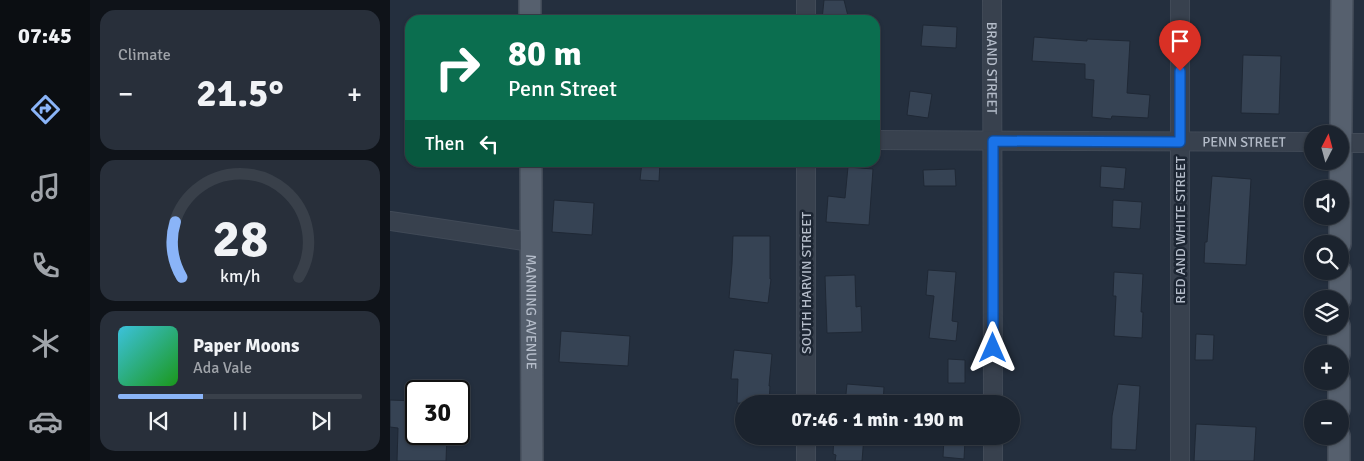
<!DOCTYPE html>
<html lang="en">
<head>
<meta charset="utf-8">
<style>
  :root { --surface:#1b232e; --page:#282f3a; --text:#f1f3f6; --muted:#a0a4aa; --line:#39404a; --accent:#8ab4f8 }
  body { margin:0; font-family:Signika,sans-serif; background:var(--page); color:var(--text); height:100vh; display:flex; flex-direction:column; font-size:19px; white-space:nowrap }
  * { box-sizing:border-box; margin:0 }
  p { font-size:16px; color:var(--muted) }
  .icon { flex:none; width:28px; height:28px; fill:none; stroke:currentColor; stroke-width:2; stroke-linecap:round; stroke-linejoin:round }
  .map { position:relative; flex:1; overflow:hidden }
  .panel { display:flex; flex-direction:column; gap:10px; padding:10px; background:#0f1319; width:300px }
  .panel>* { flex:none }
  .hud { position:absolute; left:15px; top:15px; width:475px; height:152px; border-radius:15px; box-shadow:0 1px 4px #0004,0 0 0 1px var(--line); background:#0b6e4f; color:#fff; overflow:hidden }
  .needle { width:32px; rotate:6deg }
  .buttons { position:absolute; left:914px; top:125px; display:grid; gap:10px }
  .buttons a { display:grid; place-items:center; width:45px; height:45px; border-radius:50%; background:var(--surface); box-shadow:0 1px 4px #0004,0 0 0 1px var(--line); font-size:25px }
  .speed { position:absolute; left:15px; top:380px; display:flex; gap:10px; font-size:25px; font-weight:700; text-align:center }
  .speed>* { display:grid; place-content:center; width:65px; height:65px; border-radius:50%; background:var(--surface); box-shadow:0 1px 4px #0004,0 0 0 1px var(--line); line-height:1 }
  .speed .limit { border:2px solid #111; border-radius:8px; background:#fff; color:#111 }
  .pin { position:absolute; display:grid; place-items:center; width:42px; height:42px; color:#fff; margin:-51px -21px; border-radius:50% 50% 50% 0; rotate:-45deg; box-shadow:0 0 5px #0007 }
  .pin .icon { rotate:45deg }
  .me { position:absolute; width:55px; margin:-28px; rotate:0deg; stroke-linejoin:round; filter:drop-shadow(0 0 4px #0008) }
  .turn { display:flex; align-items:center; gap:18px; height:105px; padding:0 20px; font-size:22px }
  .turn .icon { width:65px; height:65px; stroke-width:2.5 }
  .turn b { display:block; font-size:35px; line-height:42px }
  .then { display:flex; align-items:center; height:48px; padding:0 20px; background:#0003; gap:10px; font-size:19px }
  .big { font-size:38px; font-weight:700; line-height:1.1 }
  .panel .tile { flex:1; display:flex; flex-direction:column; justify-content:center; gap:8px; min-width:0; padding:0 18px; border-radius:15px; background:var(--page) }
  .panel .dial { align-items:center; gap:0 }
  .dial svg { height:130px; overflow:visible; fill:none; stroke:var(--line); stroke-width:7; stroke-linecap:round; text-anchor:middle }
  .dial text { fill:var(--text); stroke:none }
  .song { display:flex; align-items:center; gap:15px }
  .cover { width:60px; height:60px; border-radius:8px; background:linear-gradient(135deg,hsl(190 70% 55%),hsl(120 70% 35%)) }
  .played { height:5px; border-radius:2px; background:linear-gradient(90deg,var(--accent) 35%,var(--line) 35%) }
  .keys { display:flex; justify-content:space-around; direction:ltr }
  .heat { display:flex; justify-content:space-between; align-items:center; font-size:28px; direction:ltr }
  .trip { position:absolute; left:345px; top:395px; width:285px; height:50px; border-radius:25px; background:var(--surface); box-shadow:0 1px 4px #0004,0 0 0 1px var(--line); font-weight:700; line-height:50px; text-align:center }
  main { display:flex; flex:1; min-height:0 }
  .tabs { display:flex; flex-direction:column; width:90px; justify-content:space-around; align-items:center; background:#0b0e12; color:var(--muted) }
  .tabs .icon { width:35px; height:35px }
  .tabs .on { color:var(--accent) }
  .tabs b { font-size:22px; color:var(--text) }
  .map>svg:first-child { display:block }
  .building { fill:#364354; stroke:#1f2835 }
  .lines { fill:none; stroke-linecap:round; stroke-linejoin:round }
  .minor-casing { stroke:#414a57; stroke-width:20 }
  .major-casing { stroke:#414a57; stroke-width:24 }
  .minor { stroke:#38414e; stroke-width:18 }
  .major { stroke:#56606e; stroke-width:21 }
  .route-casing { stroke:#114b97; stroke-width:12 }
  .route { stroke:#1a73e8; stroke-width:9 }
  .labels { text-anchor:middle; stroke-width:5; stroke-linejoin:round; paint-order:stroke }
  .street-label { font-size:14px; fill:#b4bcc9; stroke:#1d2633 }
</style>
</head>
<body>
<main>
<nav class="tabs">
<b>07:45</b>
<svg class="icon on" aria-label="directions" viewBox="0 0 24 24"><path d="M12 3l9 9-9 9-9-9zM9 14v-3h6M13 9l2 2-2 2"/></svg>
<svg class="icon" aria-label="music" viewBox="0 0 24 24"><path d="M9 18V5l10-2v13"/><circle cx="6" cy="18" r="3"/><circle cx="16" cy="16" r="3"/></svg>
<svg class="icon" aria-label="phone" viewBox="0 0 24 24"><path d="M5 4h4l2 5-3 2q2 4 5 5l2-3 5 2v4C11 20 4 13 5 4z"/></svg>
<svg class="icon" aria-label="climate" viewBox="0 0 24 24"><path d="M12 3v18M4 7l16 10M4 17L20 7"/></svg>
<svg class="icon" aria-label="car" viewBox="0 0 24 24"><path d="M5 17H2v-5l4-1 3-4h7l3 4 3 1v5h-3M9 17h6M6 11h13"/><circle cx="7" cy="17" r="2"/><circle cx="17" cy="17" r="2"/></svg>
</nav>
<section class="panel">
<div class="tile"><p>Climate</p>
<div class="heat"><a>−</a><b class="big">21.5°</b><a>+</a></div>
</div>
<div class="tile dial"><svg viewBox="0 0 100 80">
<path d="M14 69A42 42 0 1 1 86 69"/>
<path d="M14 69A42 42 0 0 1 10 35" stroke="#8ab4f8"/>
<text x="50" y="56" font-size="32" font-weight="700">28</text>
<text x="50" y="72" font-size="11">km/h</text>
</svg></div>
<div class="tile">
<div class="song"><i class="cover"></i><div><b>Paper Moons</b><p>Ada Vale</p></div></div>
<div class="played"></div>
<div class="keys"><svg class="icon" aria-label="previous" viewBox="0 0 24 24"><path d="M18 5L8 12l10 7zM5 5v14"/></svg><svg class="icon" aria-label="pause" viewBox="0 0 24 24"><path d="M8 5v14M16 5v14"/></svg><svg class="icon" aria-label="next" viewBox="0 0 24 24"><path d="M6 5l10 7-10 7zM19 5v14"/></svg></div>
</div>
</section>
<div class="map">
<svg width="974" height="461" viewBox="0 0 974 461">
  <rect width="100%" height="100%" fill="#242f3e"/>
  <g class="building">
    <path d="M 434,0 L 454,0 L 459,20 L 432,20 Z"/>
    <path d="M 533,25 L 567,27 L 566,48 L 531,46 Z"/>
    <path d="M 644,37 L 697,41 L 697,39 L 740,41 L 737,93 L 760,95 L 758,118 L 722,116 L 721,119 L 702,117 L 704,80 L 695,79 L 695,64 L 642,61 Z"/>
    <path d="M 853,55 L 891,56 L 889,114 L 851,113 Z"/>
    <path d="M 520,91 L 542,94 L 538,118 L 517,115 Z"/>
    <path d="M 252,162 L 270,162 L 269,181 L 250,180 Z"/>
    <path d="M 711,166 L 736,168 L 734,189 L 710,187 Z"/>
    <path d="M 458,167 L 483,169 L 479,225 L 436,222 L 438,196 L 455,198 Z"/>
    <path d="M 565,169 L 566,186 L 534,186 L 533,170 Z"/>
    <path d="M 822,176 L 861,179 L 856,265 L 814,263 L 815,242 L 817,242 Z"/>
    <path d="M 164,200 L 204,203 L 202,235 L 162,232 Z"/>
    <path d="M 723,200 L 752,202 L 750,229 L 722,227 Z"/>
    <path d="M 343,236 L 380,236 L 380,279 L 381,279 L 378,303 L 339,298 L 342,264 Z"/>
    <path d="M 538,270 L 566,272 L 562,321 L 568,322 L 566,341 L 539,338 L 544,296 L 536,295 Z"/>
    <path d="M 724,272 L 753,274 L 751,312 L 753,312 L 752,338 L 724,336 L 726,296 L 723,296 Z"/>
    <path d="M 465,275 L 466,307 L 471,306 L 472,332 L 437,333 L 435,276 Z"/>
    <path d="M 171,331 L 240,336 L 238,366 L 169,362 Z"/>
    <path d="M 806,334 L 824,335 L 823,360 L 805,360 Z"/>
    <path d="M 344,350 L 382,354 L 379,386 L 380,386 L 379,404 L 347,403 L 348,379 L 341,379 Z"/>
    <path d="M 558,359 L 575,360 L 575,383 L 558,383 Z"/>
    <path d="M 457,384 L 494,387 L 493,404 L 455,404 Z"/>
    <path d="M 728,384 L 750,386 L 746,450 L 721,449 L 722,416 Z"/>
    <path d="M 0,400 L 26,401 L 26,434 L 57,434 L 56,461 L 7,461 L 8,428 L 0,427 Z"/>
    <path d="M 806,424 L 866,427 L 864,461 L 804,461 Z"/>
    <path d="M 444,436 L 474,436 L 472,461 L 445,461 L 446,455 L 443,454 Z"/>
    <path d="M 554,438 L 575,440 L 574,459 L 553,457 Z"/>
  </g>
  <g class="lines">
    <g class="minor-casing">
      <g id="minor">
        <path d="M 416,0 L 416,20"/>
        <path id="s1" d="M 602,0 L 603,404"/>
        <path d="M 790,0 L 790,461"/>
        <path id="s2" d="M 485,140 L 922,142"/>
        <path d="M 950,143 L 974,143"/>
        <path d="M 416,162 L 416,404"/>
        <path d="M 0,221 L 141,242"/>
        <path d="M 416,436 L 416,461"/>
        <path d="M 603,436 L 603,461"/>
      </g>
    </g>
    <g class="major-casing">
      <g id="major">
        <path d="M 140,0 L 140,20"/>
        <path id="s3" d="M 141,162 L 142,461"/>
        <path d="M 950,244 L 952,0"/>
        <path d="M 950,299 L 950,271"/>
        <path d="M 949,354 L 949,326"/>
        <path d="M 949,409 L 949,381"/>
        <path d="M 949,461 L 949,436"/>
      </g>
    </g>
    <use href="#minor" class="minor"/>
    <use href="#major" class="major"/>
  </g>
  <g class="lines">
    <g class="route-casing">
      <path id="route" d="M 603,348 L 603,141 L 790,142 L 790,71"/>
    </g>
    <use href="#route" class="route"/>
  </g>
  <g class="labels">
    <g class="street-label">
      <text dy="5" stroke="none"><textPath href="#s1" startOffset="68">BRAND STREET</textPath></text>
      <text dy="5" stroke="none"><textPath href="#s2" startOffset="369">PENN STREET</textPath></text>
      <text transform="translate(790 230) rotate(-90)" y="5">RED AND WHITE STREET</text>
      <text transform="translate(416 283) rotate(-90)" y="5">SOUTH HARVIN STREET</text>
      <text dy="5" stroke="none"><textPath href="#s3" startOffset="150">MANNING AVENUE</textPath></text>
    </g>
  </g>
</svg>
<div class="buttons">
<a><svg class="needle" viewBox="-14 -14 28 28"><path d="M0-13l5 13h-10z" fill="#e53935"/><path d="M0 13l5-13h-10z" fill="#a0a4aa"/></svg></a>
<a><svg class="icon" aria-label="sound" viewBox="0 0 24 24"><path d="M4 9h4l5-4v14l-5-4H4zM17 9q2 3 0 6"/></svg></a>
<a><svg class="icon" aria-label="search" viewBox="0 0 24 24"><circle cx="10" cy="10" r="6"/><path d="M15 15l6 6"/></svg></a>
<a><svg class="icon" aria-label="layers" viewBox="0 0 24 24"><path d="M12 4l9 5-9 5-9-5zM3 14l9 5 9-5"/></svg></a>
<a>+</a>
<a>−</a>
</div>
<div class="speed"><div class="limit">30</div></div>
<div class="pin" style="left:790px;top:71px;background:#d93025"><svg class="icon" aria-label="arrive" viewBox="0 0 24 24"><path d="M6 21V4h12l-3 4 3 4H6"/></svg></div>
<svg class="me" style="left:603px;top:348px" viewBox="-20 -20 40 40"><path d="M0-17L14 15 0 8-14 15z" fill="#1a73e8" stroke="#fff" stroke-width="4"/></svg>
<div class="trip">07:46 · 1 min · 190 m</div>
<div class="hud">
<div class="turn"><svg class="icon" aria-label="right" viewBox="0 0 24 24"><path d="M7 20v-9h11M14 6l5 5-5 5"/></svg><div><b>80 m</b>Penn Street</div></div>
<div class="then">Then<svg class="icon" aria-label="left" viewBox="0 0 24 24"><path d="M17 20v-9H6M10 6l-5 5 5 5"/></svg></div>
</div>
</div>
</main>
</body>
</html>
